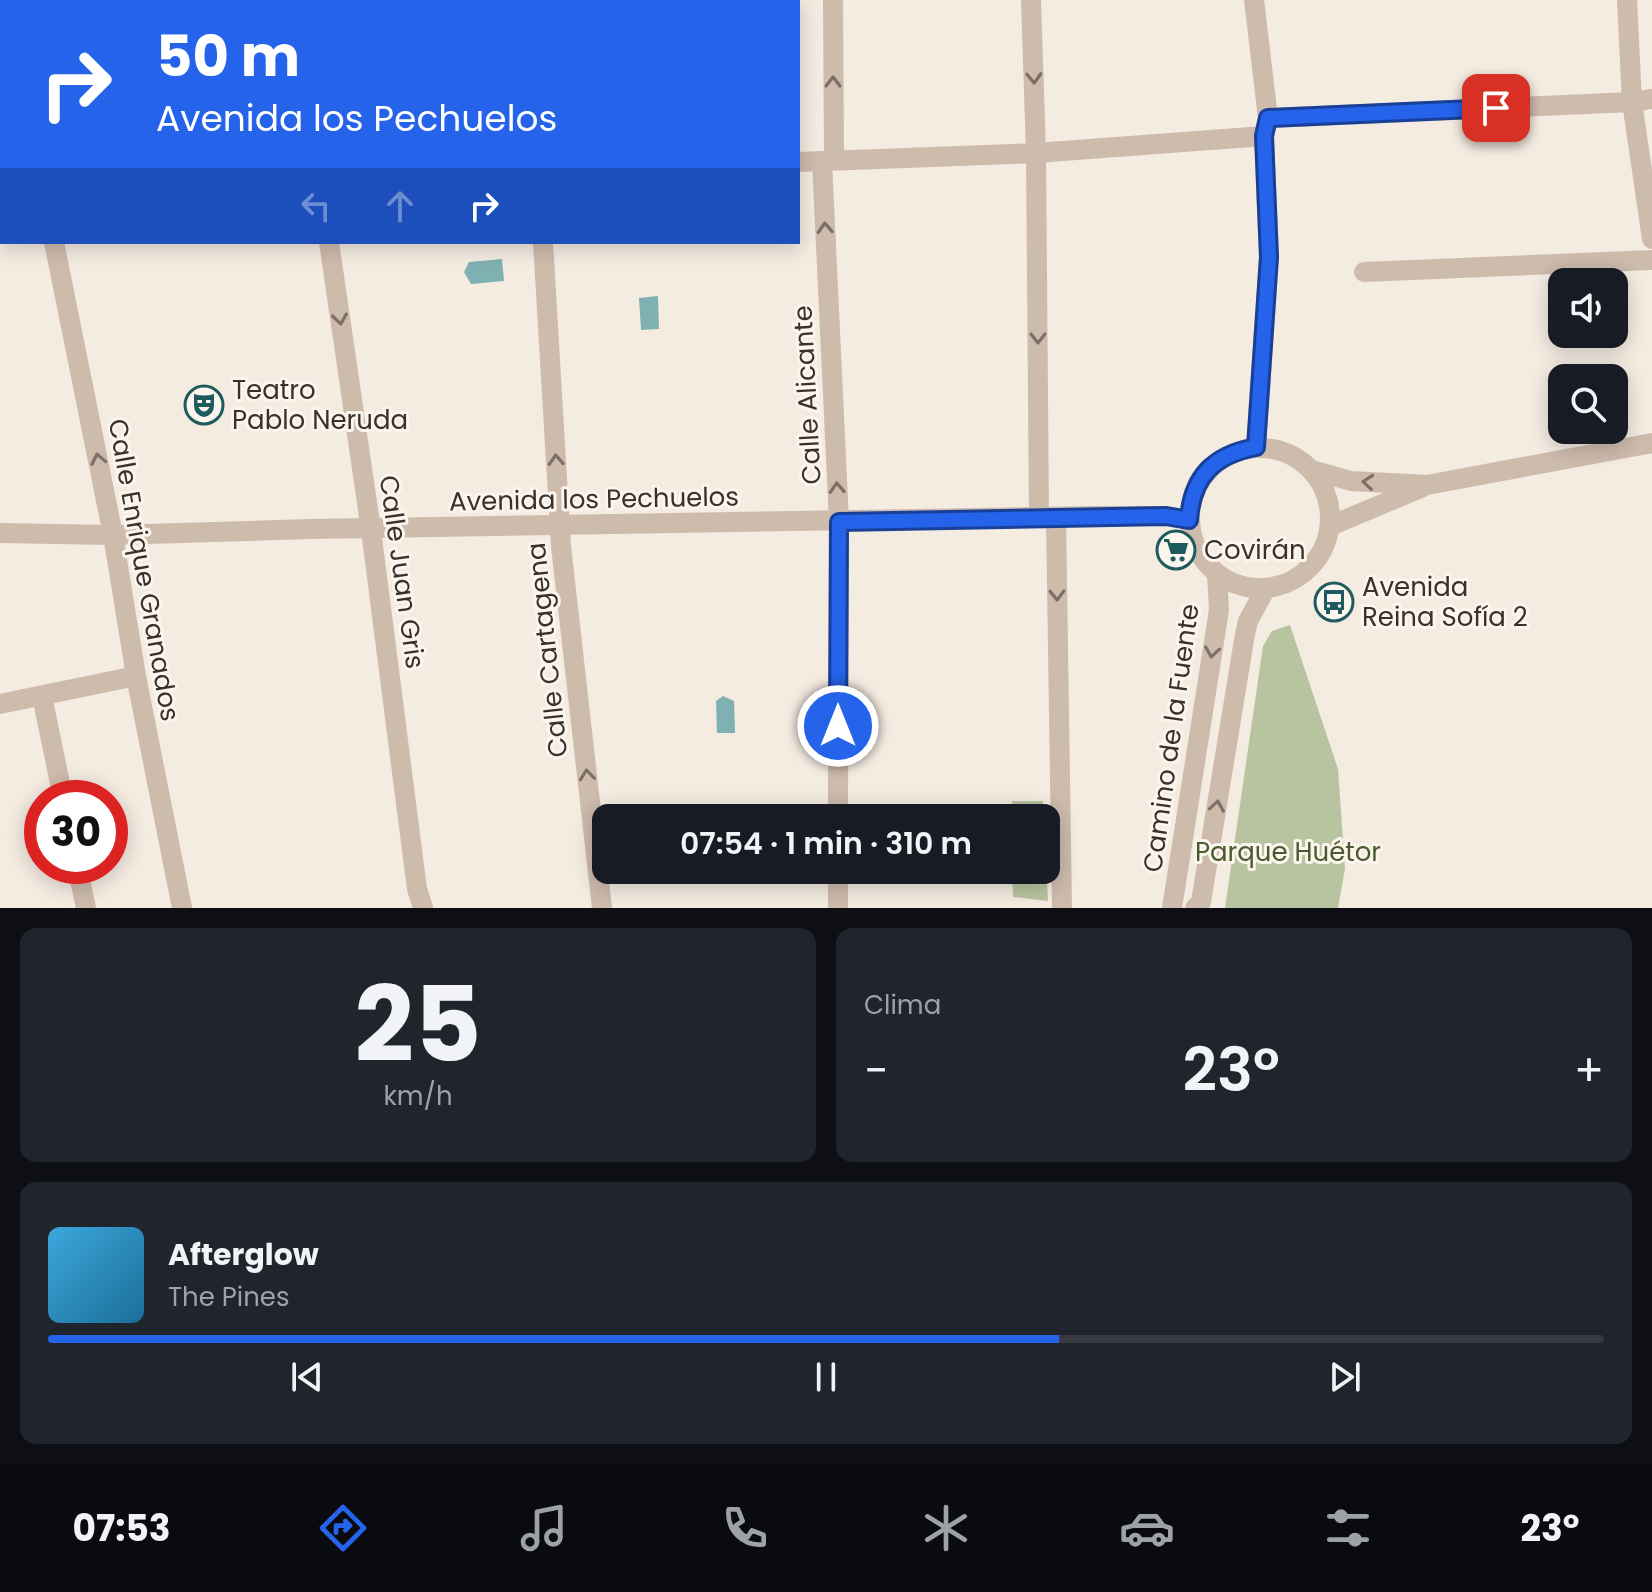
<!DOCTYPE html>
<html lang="es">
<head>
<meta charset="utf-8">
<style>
  :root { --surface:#171b24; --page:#20242c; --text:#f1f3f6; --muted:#9ea1a6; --line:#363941; --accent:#2563eb }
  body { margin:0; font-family:Poppins,sans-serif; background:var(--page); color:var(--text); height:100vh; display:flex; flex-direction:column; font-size:30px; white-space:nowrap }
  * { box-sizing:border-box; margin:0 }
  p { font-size:26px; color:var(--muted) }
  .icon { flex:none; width:44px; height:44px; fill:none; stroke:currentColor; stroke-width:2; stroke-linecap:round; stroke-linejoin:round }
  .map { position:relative; height:908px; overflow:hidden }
  .drawer { display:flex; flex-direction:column; gap:20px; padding:20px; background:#0d0f14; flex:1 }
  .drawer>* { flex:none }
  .guide { position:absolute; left:0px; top:0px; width:800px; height:244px; box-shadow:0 4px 20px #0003; background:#2563eb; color:#fff; overflow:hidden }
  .buttons { position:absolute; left:1548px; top:268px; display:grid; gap:16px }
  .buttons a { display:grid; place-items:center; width:80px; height:80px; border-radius:16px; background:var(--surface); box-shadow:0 4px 20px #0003; font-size:40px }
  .speed { position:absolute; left:24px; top:780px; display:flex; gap:16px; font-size:40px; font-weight:700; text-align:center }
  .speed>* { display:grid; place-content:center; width:104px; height:104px; border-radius:50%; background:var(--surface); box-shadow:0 4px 20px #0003; line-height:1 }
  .speed .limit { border:12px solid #d22; background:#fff; color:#111 }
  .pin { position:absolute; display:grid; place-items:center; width:68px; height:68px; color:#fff; margin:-34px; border-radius:16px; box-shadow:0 4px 12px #0006 }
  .me { position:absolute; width:88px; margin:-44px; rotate:0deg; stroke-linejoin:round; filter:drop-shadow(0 0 6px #0008) }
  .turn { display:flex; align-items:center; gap:28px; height:168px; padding:0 24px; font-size:36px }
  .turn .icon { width:104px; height:104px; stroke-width:2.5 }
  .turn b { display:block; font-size:56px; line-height:68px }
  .lanes { display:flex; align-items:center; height:76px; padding:0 24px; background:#0003; justify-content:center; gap:40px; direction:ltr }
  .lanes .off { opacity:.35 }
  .big { font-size:60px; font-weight:600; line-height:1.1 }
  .drawer .tile { flex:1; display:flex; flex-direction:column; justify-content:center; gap:12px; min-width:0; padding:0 28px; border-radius:16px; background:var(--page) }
  .drawer .dial { align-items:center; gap:0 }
  .dial b { font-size:104px; line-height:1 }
  .song { display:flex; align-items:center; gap:24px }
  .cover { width:96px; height:96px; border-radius:12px; background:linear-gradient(135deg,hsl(200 70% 55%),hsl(200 70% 35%)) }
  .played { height:8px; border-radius:4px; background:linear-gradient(90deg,var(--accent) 65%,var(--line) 65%) }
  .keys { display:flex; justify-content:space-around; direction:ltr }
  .heat { display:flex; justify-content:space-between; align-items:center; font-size:44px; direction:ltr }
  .drawer .tiles { flex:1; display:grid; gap:20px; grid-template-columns:1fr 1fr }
  .tile:last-child { grid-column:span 2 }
  .trip { position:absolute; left:592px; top:804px; width:468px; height:80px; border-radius:16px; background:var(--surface); box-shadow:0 4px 20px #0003; font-weight:600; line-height:80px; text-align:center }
  .dock { display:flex; height:128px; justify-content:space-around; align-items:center; background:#090b0e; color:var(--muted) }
  .dock .icon { width:56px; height:56px }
  .dock .active { color:var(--accent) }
  .dock b { font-size:36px; color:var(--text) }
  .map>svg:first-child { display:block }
  .green { fill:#b8c4a0 }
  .water { fill:#7fb0b2 }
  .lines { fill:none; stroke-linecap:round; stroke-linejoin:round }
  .minor { stroke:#cdbbac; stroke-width:20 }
  .oneway { stroke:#7d6f65 }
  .route-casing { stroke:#184099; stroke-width:20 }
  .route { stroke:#2563eb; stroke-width:14 }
  .labels { text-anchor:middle; stroke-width:6; stroke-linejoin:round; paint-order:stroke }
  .poi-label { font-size:26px; fill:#3b302b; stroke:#fbf5ee; text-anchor:start }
  .street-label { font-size:26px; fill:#3b302b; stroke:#fbf5ee }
  .park-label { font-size:26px; fill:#4a5a2e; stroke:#fbf5ee }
</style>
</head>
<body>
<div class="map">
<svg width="1652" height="908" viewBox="0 0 1652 908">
  <rect width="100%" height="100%" fill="#f4ebe1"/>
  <g class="green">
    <path d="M 1290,625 L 1338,769 L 1345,869 L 1338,908 L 1225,908 L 1263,646 L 1272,631 Z"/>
    <path d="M 1012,801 L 1043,801 L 1044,818 L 1012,818 Z"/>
    <path d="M 1046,862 L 1048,901 L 1013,897 L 1012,870 L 1046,870 Z"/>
  </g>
  <g class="water">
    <path d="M 502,259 L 504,281 L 471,284 L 464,272 L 469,262 Z"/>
    <path d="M 658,296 L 659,329 L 641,330 L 639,298 Z"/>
    <path d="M 723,696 L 734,701 L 735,733 L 717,733 L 716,701 Z"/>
  </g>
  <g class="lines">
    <g class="minor">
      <path d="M 6,0 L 6,2"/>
      <path d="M 167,0 L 168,2"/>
      <path d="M 295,0 L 295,2"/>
      <path d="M 710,0 L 710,2"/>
      <path d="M 833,0 L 834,160"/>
      <path d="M 1031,0 L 1036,153 L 1039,517"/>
      <path d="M 1254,0 L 1268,118 L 1264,136 L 1269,257 L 1256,447"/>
      <path d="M 1627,0 L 1632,102 L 1652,239"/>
      <path d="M 319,1 L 320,2"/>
      <path d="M 545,2 L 545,0"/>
      <path d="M 1268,118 L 1632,102 L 1652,99"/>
      <path d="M 822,161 L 839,522 L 838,818"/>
      <path d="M 798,162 L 1036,153 L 1264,136"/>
      <path d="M 0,192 L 2,192"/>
      <path d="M 54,242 L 113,535 L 136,676 L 182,908"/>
      <path d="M 329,242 L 371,530 L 417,889 L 423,908"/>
      <path d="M 543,242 L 561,546 L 602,908"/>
      <path d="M 1364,272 L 1652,260"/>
      <circle cx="1260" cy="518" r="70"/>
      <path d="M 1312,470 L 1351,481 L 1427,485 L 1652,443"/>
      <path d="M 1056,517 L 1062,908"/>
      <path d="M 1330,526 L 1423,487"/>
      <path d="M 0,533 L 113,535 L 310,529 L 1098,516 L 1166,516 L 1189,520"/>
      <path d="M 42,696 L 63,798"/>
      <path d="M 0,704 L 136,676"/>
      <path d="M 77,866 L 86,908"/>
      <path d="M 838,908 L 838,870"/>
      <path d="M 1172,908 L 1219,610 L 1217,574"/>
      <path d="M 1195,908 L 1201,902 L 1245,634 L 1248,621 L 1265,590"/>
    </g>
  </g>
  <defs><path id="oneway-chevron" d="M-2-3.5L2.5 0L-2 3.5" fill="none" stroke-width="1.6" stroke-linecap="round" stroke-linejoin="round" transform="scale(2)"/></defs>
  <g class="oneway">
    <use href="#oneway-chevron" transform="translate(1034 78) rotate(88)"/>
    <use href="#oneway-chevron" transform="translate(833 82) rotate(-90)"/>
    <use href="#oneway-chevron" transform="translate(825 228) rotate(-93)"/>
    <use href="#oneway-chevron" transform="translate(340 319) rotate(82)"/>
    <use href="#oneway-chevron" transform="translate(1038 338) rotate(90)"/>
    <use href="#oneway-chevron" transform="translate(98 459) rotate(-101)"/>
    <use href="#oneway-chevron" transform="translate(556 460) rotate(-93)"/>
    <use href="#oneway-chevron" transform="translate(1368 482) rotate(-175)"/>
    <use href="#oneway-chevron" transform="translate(837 488) rotate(-93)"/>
    <use href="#oneway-chevron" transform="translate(1057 595) rotate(89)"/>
    <use href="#oneway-chevron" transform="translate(1212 652) rotate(99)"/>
    <use href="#oneway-chevron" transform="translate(587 775) rotate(-96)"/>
    <use href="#oneway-chevron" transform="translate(1217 806) rotate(-81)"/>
  </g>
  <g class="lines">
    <g class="route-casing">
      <path id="route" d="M 838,726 L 839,522 L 1166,516 L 1189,520 C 1192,476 1214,455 1256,447 L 1269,257 L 1264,136 L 1268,118 L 1496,108"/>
    </g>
    <use href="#route" class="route"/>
  </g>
  <defs>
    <g id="theatre-ring" transform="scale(2)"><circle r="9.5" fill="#fbf5ee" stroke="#1f5a5e" stroke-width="1.5"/><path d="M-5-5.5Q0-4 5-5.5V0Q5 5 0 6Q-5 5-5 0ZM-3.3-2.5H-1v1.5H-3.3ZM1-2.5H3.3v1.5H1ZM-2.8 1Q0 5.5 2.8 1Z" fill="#1f5a5e"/></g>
    <g id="supermarket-ring" transform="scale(2)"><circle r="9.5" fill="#fbf5ee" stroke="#1f5a5e" stroke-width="1.5"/><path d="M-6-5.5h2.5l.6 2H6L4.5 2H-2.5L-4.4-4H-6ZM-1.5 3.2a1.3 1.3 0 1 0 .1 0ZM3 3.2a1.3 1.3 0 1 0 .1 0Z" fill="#1f5a5e"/></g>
    <g id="bus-ring" transform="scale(2)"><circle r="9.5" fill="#fbf5ee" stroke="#1f5a5e" stroke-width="1.5"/><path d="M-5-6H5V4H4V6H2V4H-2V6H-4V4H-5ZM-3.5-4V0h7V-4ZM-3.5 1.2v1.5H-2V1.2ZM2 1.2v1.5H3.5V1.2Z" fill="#1f5a5e"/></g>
  </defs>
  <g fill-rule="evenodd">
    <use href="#theatre-ring" x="204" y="405"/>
    <use href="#supermarket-ring" x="1176" y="550"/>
    <use href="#bus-ring" x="1334" y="602"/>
  </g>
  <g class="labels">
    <g class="poi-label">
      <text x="232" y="399">Teatro<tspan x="232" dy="30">Pablo Neruda</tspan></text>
      <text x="1204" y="559">Covirán</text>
      <text x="1362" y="596">Avenida<tspan x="1362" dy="30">Reina Sofía 2</tspan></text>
    </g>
    <g class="street-label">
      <text transform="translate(807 395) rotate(-93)" y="9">Calle Alicante</text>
      <text transform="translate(594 499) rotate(-1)" y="9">Avenida los Pechuelos</text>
      <text transform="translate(144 570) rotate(80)" y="9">Calle Enrique Granados</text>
      <text transform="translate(402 572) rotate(82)" y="9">Calle Juan Gris</text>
      <text transform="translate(547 650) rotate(-96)" y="9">Calle Cartagena</text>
      <text transform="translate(1171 738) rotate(-82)" y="9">Camino de la Fuente</text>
    </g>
    <g class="park-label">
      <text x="1288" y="861">Parque Huétor</text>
    </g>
  </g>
</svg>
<div class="buttons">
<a><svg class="icon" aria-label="sound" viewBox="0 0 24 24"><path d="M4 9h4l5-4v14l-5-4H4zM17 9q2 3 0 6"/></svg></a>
<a><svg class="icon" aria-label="search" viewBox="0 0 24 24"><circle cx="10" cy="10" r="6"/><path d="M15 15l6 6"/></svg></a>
</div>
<div class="speed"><div class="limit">30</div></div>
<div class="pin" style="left:1496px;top:108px;background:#d93025"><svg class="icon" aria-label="arrive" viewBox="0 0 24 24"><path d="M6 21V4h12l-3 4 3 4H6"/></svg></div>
<svg class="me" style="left:838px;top:726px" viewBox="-20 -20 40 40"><circle r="17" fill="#2563eb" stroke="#fff" stroke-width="3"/><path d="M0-11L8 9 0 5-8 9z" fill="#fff"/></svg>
<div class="trip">07:54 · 1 min · 310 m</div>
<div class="guide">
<div class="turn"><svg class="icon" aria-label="right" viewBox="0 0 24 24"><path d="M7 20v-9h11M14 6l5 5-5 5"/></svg><div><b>50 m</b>Avenida los Pechuelos</div></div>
<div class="lanes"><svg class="icon off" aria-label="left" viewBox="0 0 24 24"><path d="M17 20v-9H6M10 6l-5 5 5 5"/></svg><svg class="icon off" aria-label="ahead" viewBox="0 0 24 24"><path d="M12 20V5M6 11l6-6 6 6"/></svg><svg class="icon" aria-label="right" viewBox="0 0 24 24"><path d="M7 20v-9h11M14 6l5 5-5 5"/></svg></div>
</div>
</div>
<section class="drawer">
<div class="tiles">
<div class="tile dial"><b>25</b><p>km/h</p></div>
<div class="tile"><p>Clima</p>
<div class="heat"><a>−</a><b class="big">23°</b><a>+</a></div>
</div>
<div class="tile">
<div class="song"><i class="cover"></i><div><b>Afterglow</b><p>The Pines</p></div></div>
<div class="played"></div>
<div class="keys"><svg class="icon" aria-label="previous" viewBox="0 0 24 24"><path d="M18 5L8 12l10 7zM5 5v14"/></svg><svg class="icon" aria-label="pause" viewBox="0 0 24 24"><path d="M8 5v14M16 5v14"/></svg><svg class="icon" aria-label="next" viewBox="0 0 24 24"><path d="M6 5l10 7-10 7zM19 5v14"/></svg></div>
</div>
</div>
</section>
<nav class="dock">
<b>07:53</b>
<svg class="icon active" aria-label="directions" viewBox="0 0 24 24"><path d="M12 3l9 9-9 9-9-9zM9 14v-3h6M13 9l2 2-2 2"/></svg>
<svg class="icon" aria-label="music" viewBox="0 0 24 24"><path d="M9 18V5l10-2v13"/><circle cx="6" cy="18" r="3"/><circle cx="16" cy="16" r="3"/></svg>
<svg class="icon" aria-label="phone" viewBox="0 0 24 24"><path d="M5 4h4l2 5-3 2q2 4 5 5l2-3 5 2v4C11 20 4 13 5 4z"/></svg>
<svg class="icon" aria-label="climate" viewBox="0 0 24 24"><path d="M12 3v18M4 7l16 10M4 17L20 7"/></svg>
<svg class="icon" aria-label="car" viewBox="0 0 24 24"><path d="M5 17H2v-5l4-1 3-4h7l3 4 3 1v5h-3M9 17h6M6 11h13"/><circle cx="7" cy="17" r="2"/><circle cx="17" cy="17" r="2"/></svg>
<svg class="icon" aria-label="filters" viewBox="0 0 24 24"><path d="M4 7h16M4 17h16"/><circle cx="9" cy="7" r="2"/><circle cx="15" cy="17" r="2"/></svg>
<b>23°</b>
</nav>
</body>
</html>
